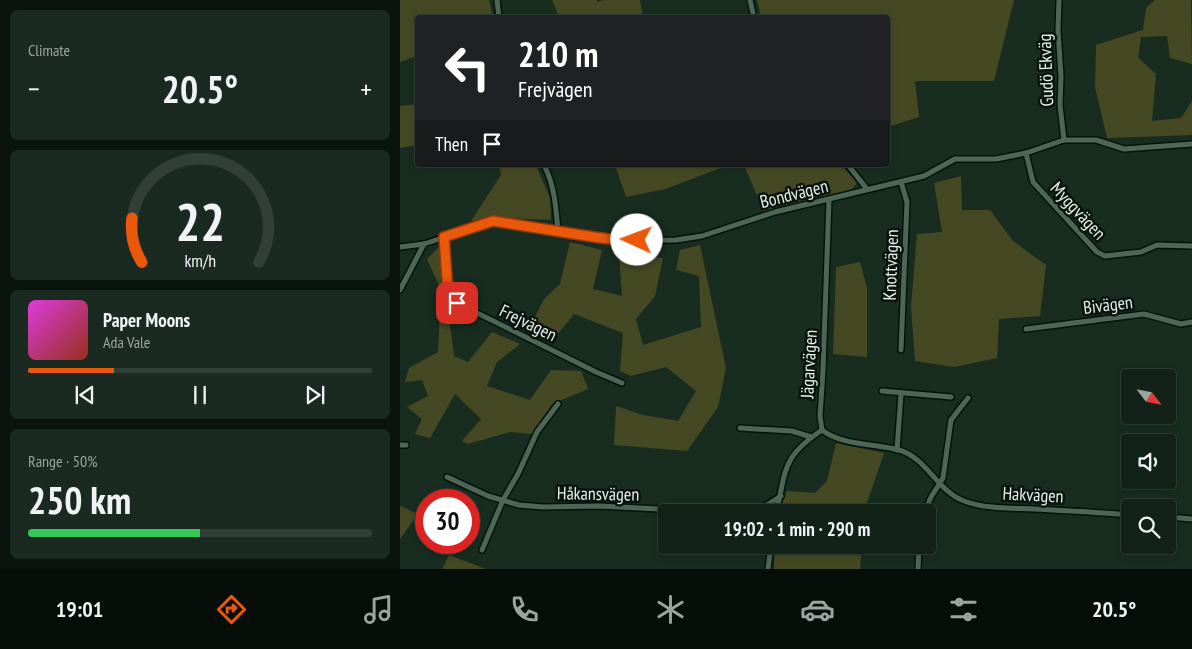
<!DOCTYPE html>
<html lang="en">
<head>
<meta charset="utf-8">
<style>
  :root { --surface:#122218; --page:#1b2a21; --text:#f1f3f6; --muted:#9ca4a2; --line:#313f37; --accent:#ea580c }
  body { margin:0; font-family:"PT Sans Narrow",sans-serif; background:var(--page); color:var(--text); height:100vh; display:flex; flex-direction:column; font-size:19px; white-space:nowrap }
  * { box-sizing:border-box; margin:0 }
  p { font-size:16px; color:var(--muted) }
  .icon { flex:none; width:28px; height:28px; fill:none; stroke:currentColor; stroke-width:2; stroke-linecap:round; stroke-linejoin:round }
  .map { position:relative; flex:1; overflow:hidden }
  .sheet { display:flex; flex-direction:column; gap:10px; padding:10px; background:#0a130d; width:400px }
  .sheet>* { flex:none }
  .top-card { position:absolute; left:15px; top:15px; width:475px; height:152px; border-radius:5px; box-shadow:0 2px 8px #0003,0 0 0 1px var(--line); background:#202124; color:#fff; overflow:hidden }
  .needle { width:32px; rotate:122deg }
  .tools { position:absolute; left:721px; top:369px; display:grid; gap:10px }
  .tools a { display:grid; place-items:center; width:55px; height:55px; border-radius:5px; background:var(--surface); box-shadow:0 2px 8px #0003,0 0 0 1px var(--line); font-size:25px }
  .speed { position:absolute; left:15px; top:489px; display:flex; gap:10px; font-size:25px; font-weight:700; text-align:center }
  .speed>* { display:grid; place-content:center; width:65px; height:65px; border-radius:50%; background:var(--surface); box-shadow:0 2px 8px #0003,0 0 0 1px var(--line); line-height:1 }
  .speed .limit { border:8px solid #d22; background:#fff; color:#111 }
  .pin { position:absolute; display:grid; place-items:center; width:42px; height:42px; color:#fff; margin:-21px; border-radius:10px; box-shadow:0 2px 8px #0006 }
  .me { position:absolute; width:55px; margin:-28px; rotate:272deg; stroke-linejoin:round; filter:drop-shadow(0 0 4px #0008) }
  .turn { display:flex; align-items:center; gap:18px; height:105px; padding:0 20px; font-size:22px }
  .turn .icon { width:65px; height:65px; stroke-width:2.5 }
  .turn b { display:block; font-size:35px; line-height:42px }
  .then { display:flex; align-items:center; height:48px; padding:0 20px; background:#0003; gap:10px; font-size:19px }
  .big { font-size:38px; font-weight:700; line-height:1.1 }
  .sheet .widget { flex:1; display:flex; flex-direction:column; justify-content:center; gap:8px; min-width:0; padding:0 18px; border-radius:8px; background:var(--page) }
  .sheet .dial { align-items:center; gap:0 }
  .dial svg { height:130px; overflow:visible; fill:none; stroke:var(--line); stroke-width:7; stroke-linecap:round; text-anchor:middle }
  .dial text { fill:var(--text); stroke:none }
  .song { display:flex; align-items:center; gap:15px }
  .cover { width:60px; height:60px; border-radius:8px; background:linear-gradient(135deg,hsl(300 70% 55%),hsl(10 70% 35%)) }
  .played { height:5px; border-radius:2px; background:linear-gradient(90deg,var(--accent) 25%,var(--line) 25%) }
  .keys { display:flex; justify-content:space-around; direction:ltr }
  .heat { display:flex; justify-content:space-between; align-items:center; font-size:28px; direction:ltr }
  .charge { height:8px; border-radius:4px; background:linear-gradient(90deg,#34c759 50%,var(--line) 0) }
  .trip { position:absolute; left:258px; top:504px; width:278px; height:50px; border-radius:5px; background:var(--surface); box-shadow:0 2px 8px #0003,0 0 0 1px var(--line); font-weight:700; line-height:50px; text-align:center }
  .dock { display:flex; height:80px; justify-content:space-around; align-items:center; background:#070e0a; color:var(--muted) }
  .dock .icon { width:35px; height:35px }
  .dock .selected { color:var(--accent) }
  .dock b { font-size:22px; color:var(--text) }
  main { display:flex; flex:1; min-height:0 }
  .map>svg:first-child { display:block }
  .green { fill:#454923 }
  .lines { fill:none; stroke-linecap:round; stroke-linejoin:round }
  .minor-casing { stroke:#02150a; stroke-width:8 }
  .minor { stroke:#4f6657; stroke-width:5 }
  .route-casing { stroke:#983908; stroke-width:12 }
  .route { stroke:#ea580c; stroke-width:9 }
  .labels { text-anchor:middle; stroke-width:5; stroke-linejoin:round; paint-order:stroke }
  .street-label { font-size:18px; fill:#e4f1e9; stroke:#0a130d }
</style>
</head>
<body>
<main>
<section class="sheet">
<div class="widget"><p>Climate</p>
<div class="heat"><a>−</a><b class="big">20.5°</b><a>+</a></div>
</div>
<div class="widget dial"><svg viewBox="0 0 100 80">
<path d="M14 69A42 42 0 1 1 86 69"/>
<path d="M14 69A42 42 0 0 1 8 42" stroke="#ea580c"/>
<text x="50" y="56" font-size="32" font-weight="700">22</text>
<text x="50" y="72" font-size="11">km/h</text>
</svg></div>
<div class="widget">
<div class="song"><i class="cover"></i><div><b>Paper Moons</b><p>Ada Vale</p></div></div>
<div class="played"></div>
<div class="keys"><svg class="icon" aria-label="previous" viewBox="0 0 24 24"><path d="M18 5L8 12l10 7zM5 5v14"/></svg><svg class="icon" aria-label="pause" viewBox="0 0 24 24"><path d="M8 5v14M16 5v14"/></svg><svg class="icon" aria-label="next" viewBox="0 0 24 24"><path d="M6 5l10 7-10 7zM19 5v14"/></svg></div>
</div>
<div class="widget"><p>Range · 50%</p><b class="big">250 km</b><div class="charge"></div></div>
</section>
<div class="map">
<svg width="792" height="569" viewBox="0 0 792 569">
  <rect width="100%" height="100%" fill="#182d20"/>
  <g class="green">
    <path d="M 0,0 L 89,0 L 93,17 L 18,18 L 17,56 L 0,62 Z"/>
    <path d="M 152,0 L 197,0 L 197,2 L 204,0 L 240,0 L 243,17 L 159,17 Z"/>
    <path d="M 357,0 L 614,0 L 594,81 L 515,81 L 519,117 L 488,127 L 488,18 L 361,17 Z"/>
    <path d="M 755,0 L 791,0 L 792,64 L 770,58 L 767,36 L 741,37 L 738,58 L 756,74 L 752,121 L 781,118 L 792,101 L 792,135 L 707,138 L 695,87 L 696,45 L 743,30 L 746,8 Z"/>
    <path d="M 17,104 L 17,145 L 0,148 L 0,106 Z"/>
    <path d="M 99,165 L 136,165 L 150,198 L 151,220 L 101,218 L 71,221 L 101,175 Z"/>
    <path d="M 215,165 L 329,165 L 265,189 L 226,197 Z"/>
    <path d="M 344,165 L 441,165 L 457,183 L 451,190 L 364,213 Z"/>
    <path d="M 561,176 L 562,210 L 590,210 L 613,241 L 646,265 L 640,316 L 599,319 L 597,358 L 554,367 L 515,361 L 511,307 L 517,234 L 542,232 L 534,183 Z"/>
    <path d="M 170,242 L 202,250 L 193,289 L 222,296 L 219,254 L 263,258 L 255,296 L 236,319 L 243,345 L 301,327 L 299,276 L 276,270 L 280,250 L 300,245 L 326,368 L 318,407 L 287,451 L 214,445 L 216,406 L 243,415 L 278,421 L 296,391 L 266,367 L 231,376 L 220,371 L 223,333 L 174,314 L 152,341 L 128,330 L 144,299 L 160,284 Z"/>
    <path d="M 40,246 L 54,356 L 68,362 L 92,332 L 120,344 L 97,362 L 87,386 L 130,400 L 151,370 L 181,371 L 188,389 L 152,404 L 132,434 L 110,432 L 68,444 L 62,441 L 81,419 L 55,394 L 30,438 L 15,434 L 22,419 L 7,407 L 28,396 L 22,380 L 5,382 L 9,368 L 38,352 L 41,290 L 27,259 Z"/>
    <path d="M 460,262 L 467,288 L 467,357 L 433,354 L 436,267 Z"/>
    <path d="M 436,443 L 484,453 L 466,506 L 465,512 L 379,512 L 387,491 L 415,493 L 427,481 Z"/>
    <path d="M 0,506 L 18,514 L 0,539 Z"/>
    <path d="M 375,545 L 462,545 L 460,569 L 374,569 Z"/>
    <path d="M 49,555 L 86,569 L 42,569 Z"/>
  </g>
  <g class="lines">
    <g class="minor-casing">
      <g id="minor">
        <path d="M 97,0 L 99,18"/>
        <path d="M 350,0 L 354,18"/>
        <path d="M 659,0 L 658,30 L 661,76 L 660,105 L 664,140"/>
        <path d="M 626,153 L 633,182 L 697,252 L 705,256 L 741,252 L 757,245 L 792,246"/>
        <path d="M 144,165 C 155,186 156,209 158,232"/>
        <path d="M 448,165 L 467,189"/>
        <path d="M 501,182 L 507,202 L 501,350"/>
        <path d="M 44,237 L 48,292 L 57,303 L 196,372 L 222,383"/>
        <path d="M 0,247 L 24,244 L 93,221 L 217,241 L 276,240 L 302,236 L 375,212 L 524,176 L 555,159 L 596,159 L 626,153 L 664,140 L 696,140 L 724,149 L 792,144"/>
        <path d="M 0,290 L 24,244"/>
        <path d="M 626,329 L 744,314 L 781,324 L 792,322"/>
        <path d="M 482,391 L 551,397"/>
        <path d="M 340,428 L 392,431 L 411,437"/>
        <path d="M 422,430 C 440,445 477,444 499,450 C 527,458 537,491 564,501 C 585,509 612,508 635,509 C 667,511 698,512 730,515"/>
        <path d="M 0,445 L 6,445"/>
        <path d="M 497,450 L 501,394"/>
        <path d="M 47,477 L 88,496 L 119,505 L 143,507 L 199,506 L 299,511 L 349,510 L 365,506 L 381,496"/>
        <path d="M 375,512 C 382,497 381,477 389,463 C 395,449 410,438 422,430 L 420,416 L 423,370 L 429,200"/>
        <path d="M 525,512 L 531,497 L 543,478 L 551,420 L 568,398"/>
        <path d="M 768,517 L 792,519"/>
        <path d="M 82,550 L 103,500 L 118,474 L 137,432 L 158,404"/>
        <path d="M 368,569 L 371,545"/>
        <path d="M 518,569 L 519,545"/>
      </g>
    </g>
    <use href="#minor" class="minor"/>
  </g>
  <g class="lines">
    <g class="route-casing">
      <path id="route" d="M 57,303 L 48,292 L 44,237 L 93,221 L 194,237 L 217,240 L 237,240"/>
    </g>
    <use href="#route" class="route"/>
  </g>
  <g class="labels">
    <g class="street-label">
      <text transform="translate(646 70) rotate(-92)" y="6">Gudö Ekväg</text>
      <text transform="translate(394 194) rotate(-14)" y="6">Bondvägen</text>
      <text transform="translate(678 211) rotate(47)" y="6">Myggvägen</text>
      <text transform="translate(491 265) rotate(-88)" y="6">Knottvägen</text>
      <text transform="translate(708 305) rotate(-7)" y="6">Bivägen</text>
      <text transform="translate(128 323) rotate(26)" y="6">Frejvägen</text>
      <text transform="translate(409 364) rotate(-87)" y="6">Jägarvägen</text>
      <text transform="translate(198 494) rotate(1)" y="6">Håkansvägen</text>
      <text transform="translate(633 495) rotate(3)" y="6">Hakvägen</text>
    </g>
  </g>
</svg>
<div class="tools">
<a><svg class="needle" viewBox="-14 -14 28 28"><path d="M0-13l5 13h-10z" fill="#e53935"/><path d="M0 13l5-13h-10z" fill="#9ca4a2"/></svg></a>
<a><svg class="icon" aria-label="sound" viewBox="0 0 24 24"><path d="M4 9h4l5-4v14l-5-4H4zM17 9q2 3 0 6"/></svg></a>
<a><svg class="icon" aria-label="search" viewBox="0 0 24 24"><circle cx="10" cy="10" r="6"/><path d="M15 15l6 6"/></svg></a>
</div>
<div class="speed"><div class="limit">30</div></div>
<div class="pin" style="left:57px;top:303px;background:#d93025"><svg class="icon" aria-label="arrive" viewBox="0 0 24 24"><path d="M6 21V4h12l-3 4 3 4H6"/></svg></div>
<svg class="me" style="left:237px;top:240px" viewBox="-20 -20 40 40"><circle r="19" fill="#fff"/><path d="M0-13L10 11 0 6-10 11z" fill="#ea580c"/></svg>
<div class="trip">19:02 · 1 min · 290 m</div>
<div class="top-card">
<div class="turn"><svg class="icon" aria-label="left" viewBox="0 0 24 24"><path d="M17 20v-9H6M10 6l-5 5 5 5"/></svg><div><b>210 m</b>Frejvägen</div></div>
<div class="then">Then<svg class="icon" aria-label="arrive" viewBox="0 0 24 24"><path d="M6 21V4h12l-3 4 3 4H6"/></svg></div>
</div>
</div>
</main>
<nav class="dock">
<b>19:01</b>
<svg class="icon selected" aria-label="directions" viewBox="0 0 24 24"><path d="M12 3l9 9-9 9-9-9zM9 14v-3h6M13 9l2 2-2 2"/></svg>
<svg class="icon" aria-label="music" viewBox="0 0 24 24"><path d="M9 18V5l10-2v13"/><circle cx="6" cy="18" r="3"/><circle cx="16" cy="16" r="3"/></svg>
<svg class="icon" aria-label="phone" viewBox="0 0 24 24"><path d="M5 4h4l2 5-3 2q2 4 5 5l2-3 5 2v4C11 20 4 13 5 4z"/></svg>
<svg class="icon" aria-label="climate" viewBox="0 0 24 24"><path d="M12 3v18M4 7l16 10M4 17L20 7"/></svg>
<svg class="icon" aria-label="car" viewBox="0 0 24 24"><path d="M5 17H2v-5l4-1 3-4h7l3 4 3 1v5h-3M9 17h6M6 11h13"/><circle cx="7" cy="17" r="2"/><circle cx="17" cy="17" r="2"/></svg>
<svg class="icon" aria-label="filters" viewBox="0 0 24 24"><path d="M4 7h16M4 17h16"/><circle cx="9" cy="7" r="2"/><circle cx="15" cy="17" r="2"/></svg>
<b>20.5°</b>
</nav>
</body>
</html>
